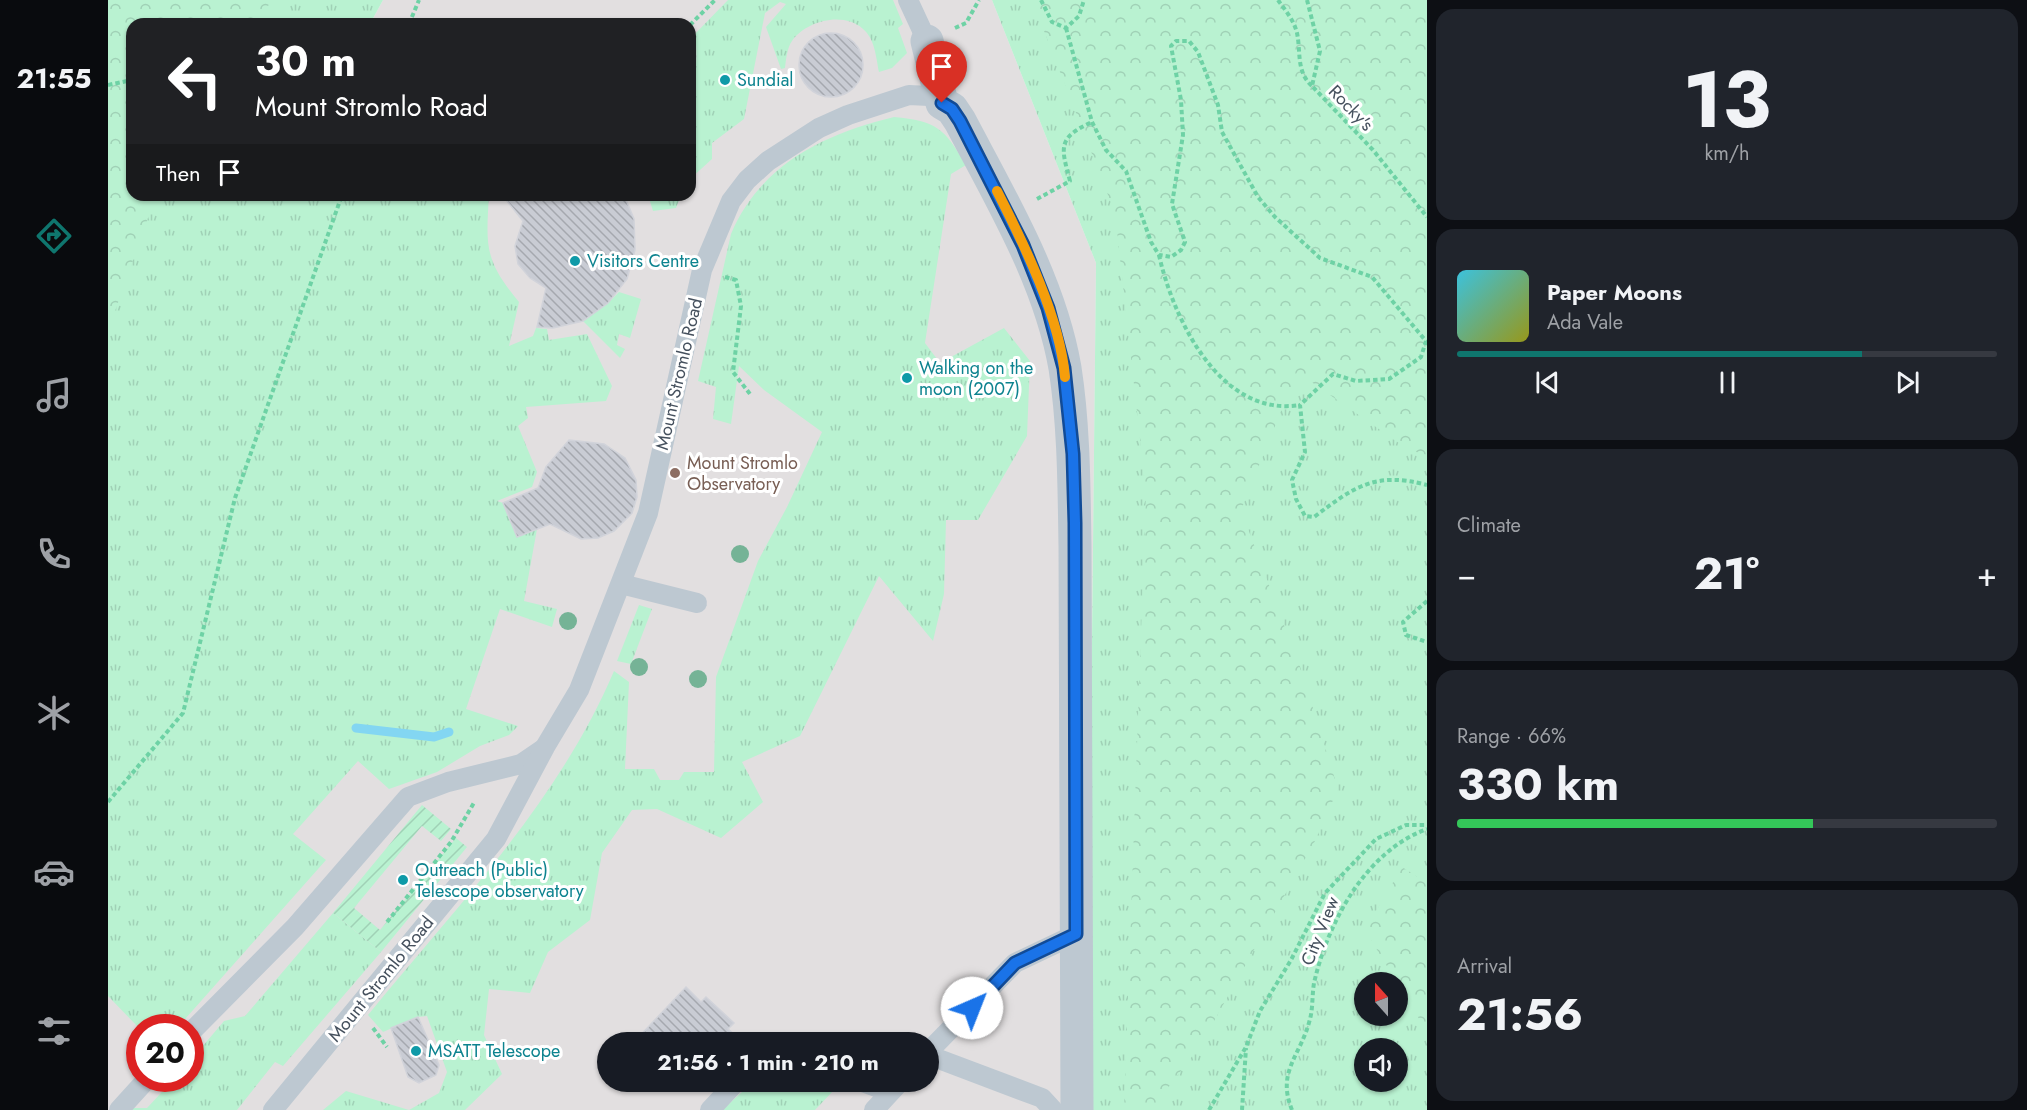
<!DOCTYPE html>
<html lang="en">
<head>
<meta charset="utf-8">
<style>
  :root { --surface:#171b24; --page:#20242c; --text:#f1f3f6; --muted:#9ea1a6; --line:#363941; --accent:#0f766e }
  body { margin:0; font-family:Jost,sans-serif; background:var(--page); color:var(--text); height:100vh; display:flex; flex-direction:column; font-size:22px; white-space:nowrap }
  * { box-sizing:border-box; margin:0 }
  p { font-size:20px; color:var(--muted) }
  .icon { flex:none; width:33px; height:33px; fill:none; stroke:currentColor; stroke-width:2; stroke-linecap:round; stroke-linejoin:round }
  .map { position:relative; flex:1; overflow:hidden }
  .drawer { display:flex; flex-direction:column; gap:9px; padding:9px; background:#0d0f14; width:600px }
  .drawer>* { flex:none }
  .top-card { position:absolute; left:18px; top:18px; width:570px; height:183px; border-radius:18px; box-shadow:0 2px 4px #0004; background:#202124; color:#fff; overflow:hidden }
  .needle { width:39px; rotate:339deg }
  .buttons { position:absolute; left:1246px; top:972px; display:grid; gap:12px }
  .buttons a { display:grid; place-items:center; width:54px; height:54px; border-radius:50%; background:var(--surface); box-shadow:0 2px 4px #0004; font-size:30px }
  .speed { position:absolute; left:18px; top:1014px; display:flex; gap:12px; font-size:30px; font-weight:700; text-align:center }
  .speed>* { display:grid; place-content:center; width:78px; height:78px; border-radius:50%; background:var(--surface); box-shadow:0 2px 4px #0004; line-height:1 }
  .speed .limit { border:9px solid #d22; background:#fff; color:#111 }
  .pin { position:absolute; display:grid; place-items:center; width:51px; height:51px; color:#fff; margin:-62px -26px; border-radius:50% 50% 50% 0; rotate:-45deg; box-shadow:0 0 6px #0007 }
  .pin .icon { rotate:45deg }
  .me { position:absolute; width:66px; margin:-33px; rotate:44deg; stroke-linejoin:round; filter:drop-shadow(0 0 4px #0008) }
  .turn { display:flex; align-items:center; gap:21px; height:126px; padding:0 30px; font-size:27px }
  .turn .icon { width:78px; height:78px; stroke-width:2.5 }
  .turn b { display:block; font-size:42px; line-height:51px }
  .then { display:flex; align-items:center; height:57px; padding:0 30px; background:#0003; gap:12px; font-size:22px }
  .big { font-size:45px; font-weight:700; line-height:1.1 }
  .drawer .widget { flex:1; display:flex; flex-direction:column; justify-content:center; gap:9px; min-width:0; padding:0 21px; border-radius:18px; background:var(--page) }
  .drawer .dial { align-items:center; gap:0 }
  .dial b { font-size:78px; line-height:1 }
  .song { display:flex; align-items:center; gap:18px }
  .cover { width:72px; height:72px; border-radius:9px; background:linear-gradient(135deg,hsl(190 70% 55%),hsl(60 70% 35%)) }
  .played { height:6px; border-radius:3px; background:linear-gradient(90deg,var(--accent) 75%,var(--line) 75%) }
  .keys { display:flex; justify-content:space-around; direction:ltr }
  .heat { display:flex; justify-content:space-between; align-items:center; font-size:33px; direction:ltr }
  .charge { height:9px; border-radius:4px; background:linear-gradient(90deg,#34c759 66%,var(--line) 0) }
  .trip { position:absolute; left:489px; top:1032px; width:342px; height:60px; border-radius:30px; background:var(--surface); box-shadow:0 2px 4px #0004; font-weight:700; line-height:60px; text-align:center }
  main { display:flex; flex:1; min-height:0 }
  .dock { display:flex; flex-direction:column; width:108px; justify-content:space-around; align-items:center; background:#090b0e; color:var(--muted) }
  .dock .icon { width:42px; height:42px }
  .dock .active { color:var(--accent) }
  .dock b { font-size:27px; color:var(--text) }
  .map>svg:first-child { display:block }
  .education { fill:#e2dfe0; fill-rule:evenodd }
  .grass { fill:url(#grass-tufts); fill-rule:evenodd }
  .forest { fill:url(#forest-crowns) }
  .garden { fill:url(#garden-furrows) }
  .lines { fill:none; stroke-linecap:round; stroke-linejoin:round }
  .stream { stroke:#83d6f2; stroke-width:9 }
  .building { fill:url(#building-back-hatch); stroke:#d1d3da; stroke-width:1.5 }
  .path { stroke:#6ed2a5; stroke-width:4; stroke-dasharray:4.5 3; stroke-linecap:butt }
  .lane { stroke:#bdc8d1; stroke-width:20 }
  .street { stroke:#bdc8d1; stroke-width:33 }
  .tree { fill:#75b396 }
  .route-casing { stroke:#114b97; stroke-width:15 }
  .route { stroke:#1a73e8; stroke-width:10 }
  .slow { stroke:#f59e0b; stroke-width:10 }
  .culture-dot { fill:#0f9aa8; stroke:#fff; stroke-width:2 }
  .education-dot { fill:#8d6e63; stroke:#fff; stroke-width:2 }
  .labels { text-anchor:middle; stroke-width:6; stroke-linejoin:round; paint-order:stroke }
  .culture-label { font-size:18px; fill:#0d838f; stroke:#fff; text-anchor:start }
  .street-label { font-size:18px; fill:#45505d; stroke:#fff }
  .education-label { font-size:18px; fill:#785e54; stroke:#fff; text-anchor:start }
</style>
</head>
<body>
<main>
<nav class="dock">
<b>21:55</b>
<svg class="icon active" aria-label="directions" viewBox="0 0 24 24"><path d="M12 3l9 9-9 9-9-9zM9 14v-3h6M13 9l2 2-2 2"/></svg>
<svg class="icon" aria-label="music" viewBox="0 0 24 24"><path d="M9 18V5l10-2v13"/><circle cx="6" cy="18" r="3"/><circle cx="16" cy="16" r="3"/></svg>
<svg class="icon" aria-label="phone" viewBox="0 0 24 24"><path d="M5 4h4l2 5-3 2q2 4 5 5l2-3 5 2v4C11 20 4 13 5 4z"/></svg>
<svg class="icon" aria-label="climate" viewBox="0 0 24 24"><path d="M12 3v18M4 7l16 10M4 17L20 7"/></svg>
<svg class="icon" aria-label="car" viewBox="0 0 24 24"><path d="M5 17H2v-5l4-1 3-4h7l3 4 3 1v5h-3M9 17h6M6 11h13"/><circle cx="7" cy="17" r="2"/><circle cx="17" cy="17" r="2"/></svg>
<svg class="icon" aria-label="filters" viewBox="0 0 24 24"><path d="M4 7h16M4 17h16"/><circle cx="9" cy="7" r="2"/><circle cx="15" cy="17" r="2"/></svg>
</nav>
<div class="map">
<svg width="1319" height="1110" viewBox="0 0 1319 1110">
  <defs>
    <pattern id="grass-tufts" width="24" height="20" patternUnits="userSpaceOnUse" patternTransform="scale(1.5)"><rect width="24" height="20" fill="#b9f2d1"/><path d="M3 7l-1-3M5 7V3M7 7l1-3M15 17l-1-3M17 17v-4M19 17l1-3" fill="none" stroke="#a0d1b6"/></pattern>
    <pattern id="forest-crowns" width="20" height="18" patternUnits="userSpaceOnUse" patternTransform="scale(1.5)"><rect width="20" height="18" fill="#b9f2d1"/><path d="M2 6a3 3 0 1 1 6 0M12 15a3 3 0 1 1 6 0" fill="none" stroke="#a0d1b6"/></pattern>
    <pattern id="garden-furrows" width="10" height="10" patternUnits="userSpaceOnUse" patternTransform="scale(1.5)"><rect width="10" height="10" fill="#b9f2d1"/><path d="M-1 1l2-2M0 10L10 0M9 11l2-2" fill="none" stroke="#a0d1b6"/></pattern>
    <pattern id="building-back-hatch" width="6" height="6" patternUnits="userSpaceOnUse" patternTransform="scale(1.5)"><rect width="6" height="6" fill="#c9ccd4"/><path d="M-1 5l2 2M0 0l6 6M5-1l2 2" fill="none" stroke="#a5a8af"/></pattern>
  </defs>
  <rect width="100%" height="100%" fill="#f1eeee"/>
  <path class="education" d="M 275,0 L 884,0 L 988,263 L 979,1110 L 0,1110 L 0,829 L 208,195 L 582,195 L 582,24 L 262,24 ZM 32,1028 L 82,1028 L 82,1078 L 32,1078 ZM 500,1042 L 820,1042 L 820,1082 L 500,1082 Z"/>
  <g class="grass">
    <path d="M 0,0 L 275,0 L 262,24 L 24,24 L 24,195 L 381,195 C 378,246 376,260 411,302 L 401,346 L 425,336 L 428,328 L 439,329 L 441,340 L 479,334 L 504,386 L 498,401 L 418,407 L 420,418 L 410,426 L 429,472 L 424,487 L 389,501 L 395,503 L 409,537 L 429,529 L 416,601 L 449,609 L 444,627 L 392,609 L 358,709 L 410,726 L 401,735 L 372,746 L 329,772 L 281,789 L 250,761 L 185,834 L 218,860 L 70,1027 L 31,1028 L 0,996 Z"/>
    <path d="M 620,0 L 785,0 L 795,24 L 790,28 L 799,53 L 784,68 L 771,72 C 768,57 767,39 755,29 C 735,11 698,21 684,41 C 679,48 678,60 677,68 L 673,69 L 658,27 L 678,4 L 672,2 L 657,13 L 636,119 L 604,143 L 604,159 L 582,179 L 582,135 L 587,120 L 582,102 L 587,81 L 589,46 L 582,39 Z"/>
    <path d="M 884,0 L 1319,0 L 1319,1110 L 979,1110 L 988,263 ZM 1257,982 L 1290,982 L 1290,1016 L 1257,1016 ZM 1257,1048 L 1290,1048 L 1290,1082 L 1257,1082 Z"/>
    <path d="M 786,117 C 829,121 836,128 858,165 L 843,174 L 817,343 L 832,363 L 896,328 L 922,361 L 919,436 L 870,520 L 838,520 L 836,594 L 825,641 L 771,576 L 692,736 L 634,762 L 655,802 L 613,838 L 549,809 L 524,810 L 494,853 L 482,920 L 440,952 L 422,993 L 381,989 L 376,1035 L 394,1074 L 357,1110 L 215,1110 L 238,1091 L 301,1110 L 331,1093 L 339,1072 L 319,1016 L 310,1017 L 275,1032 L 260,1015 C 349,906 451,801 506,671 L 521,682 L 517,769 L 546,769 L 552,780 L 571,780 L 576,772 L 606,772 L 608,677 L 650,561 L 679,507 L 714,432 L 656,390 L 631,366 L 623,424 L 605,419 L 608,387 L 590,381 L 623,234 C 653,164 716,134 786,117 Z"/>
    <path d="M 573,195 L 568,208 L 545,211 L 540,195 Z"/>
    <path d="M 511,292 L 533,299 L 522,338 L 511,334 L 509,345 L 517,349 L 512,358 L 475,321 L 500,303 Z"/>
    <path d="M 531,605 L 544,609 L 523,664 L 509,661 Z"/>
    <path d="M 225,913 L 273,952 L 175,1066 L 167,1062 L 129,1110 L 23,1110 L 24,1108 L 39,1108 L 66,1079 L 82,1078 L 83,1060 L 116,1021 L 137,1016 Z"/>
    <path d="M 645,1082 L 718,1082 L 726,1090 L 707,1110 L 614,1110 Z"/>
  </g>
  <g class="forest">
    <path d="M 0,0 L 164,0 L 148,24 L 24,24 L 24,195 L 48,195 L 0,331 Z"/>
    <path d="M 924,0 L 1319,0 L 1319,455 L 1301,450 L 1189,372 L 1133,510 L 1196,679 L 1230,789 L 1206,843 L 1092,1046 L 1043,1110 L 1016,1110 L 1038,493 L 1007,213 Z"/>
    <path d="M 1294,867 L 1319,883 L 1319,1032 L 1257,930 Z"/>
  </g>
  <g class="garden">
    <path d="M 582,41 L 589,45 L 587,81 L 582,102 Z"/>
    <path d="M 314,805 L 343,829 L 333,841 L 314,826 L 246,908 L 272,930 L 348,838 L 359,847 L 273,952 L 225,913 Z"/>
  </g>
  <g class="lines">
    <path class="stream" d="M 248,728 L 326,737 L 341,732"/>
  </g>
  <g class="building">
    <circle cx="723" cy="65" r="32"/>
    <path d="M 394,195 L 516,195 L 526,219 L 527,250 L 519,279 L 500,303 L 475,321 L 445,328 L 429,327 L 438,288 L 422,278 L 410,264 L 407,246 L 415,221 Z"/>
    <path d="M 461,440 L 496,444 L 517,458 L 528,480 L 529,497 L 524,513 L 506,531 L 490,538 L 473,539 L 442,524 L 409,537 L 395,503 L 430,488 L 438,467 Z"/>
    <path d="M 578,987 L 593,1002 L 598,997 L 626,1023 L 620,1029 L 635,1042 L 526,1042 Z"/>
    <path d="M 310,1017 L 331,1065 L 328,1075 L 311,1083 L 300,1077 L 283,1028 Z"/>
  </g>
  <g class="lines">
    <g class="path">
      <path d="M 933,0 L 944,22 L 958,28 L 971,16 L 976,0"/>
      <path d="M 1170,0 C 1177,10 1186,20 1189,33 C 1193,52 1188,72 1204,86"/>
      <path d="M 1199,0 L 1212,51 L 1204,86 L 1265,150 L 1319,217"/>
      <path d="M 301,24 L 311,0"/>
      <path d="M 582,25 L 607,0"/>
      <path d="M 847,28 L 858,23 L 871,0"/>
      <path d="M 958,28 L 984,122 L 998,150 L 1018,171 L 1043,242 L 1051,255 L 1063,257 L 1073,250 L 1077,242 L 1064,204 L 1075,135 L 1073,100 L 1063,46 L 1068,41 L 1081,41 L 1090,52 L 1110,105 L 1114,132 L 1150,197 L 1167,217 L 1212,258 L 1264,277 L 1318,341 L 1313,357 L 1281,379 L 1248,381 L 1225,374 L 1192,405 L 1197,452 L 1184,480 L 1188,499 L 1197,516 L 1206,517 C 1246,487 1267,471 1319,485"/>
      <path d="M 0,85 L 24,80"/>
      <path d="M 929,199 L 962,181 C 953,147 949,138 984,122"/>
      <path d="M 1051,255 C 1065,318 1112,418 1192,405"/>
      <path d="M 617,277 L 628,280 L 633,306 L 625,372 L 642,394"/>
      <path d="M 1319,601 L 1295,622 L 1298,635 L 1319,642"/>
      <path d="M 0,802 L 75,713 L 127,498 L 234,195"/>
      <path d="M 279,922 L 343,842 L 367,801"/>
      <path d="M 265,1028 L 279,1047"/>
      <path d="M 1101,1110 L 1138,1047 L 1152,1011 L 1183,960 L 1217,893 L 1268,839 L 1298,825 L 1319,825"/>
      <path d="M 1134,1110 L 1138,1048"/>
      <path d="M 1184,1110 C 1168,1071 1193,1056 1202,1019 C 1205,1008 1204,995 1206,983 C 1220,922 1258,851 1319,829"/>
    </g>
    <g class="lane">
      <path d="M 800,0 L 819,41"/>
      <path d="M 513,584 L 589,603"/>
      <path d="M 82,1033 L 187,927 L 300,797 L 340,782 L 413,764 L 435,749"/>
      <path d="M 820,1052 L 907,963 L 968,934"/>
      <path d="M 820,1055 L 934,1098 L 945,1110"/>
      <path d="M 755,1082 L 782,1092"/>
      <path d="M 11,1110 L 40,1078"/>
      <path d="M 165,1110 L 388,839 L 437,747 L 471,690 L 540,513 L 594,270 L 623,201 L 639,180 L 660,161 L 711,128 L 740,115 L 801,95 L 821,96 L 834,103"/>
      <path d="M 602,1110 L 628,1082"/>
      <path d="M 766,1110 L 792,1082"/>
    </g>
    <path class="street" d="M 819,41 L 834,103 L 844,109 L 852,121 C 893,199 942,281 957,368 C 966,426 966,487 967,546 L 969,1110"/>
  </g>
  <g class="tree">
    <circle cx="632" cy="554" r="9"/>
    <circle cx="460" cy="621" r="9"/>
    <circle cx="531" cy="667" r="9"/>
    <circle cx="590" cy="679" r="9"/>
  </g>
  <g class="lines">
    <g class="route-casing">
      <path id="route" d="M 834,103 L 844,109 L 852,121 L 915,245 L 940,308 L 956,368 L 965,454 L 967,523 L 968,934 L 907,963 L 864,1008"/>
    </g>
    <use href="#route" class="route"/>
    <path class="slow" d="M 889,191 C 916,244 952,318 957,377"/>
  </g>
  <g class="culture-dot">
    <circle cx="617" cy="80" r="6"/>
    <circle cx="467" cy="261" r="6"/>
    <circle cx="799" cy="378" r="6"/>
    <circle cx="295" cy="880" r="6"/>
    <circle cx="308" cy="1051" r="6"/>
  </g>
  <circle class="education-dot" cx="567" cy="473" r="6"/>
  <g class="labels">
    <g class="culture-label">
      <text x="629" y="86">Sundial</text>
      <text x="479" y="267">Visitors Centre</text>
      <text x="811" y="374">Walking on the<tspan x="811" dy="21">moon (2007)</tspan></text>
      <text x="307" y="876">Outreach (Public)<tspan x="307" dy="21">Telescope observatory</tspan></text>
      <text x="320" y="1057">MSATT Telescope</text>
    </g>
    <g class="street-label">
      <text transform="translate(1243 108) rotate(46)" y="6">Rocky's</text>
      <text transform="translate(571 374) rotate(-77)" y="6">Mount Stromlo Road</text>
      <text transform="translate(1212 931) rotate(-68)" y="6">City View</text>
      <text transform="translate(273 979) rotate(-51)" y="6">Mount Stromlo Road</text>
    </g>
    <g class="education-label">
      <text x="579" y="469">Mount Stromlo<tspan x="579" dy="21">Observatory</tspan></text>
    </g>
  </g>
</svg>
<div class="buttons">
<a><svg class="needle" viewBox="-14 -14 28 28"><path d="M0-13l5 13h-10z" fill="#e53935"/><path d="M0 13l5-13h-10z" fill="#9ea1a6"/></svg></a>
<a><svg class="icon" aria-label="sound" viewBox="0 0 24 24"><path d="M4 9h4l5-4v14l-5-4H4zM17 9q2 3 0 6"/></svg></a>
</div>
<div class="speed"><div class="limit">20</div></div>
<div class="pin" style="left:834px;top:103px;background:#d93025"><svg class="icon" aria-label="arrive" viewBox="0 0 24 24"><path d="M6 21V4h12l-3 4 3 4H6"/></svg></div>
<svg class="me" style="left:864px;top:1008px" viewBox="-20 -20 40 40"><circle r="19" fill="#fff"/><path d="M0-13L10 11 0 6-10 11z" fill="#1a73e8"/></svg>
<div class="trip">21:56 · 1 min · 210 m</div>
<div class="top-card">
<div class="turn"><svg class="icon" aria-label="left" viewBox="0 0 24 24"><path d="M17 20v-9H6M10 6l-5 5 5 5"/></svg><div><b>30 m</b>Mount Stromlo Road</div></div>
<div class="then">Then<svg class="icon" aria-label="arrive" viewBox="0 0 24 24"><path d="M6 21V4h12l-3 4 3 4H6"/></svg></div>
</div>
</div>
<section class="drawer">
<div class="widget dial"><b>13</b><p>km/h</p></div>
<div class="widget">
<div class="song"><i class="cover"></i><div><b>Paper Moons</b><p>Ada Vale</p></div></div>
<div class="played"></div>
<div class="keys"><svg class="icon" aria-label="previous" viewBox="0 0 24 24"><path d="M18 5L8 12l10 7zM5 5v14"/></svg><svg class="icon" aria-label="pause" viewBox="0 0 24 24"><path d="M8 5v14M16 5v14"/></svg><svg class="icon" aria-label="next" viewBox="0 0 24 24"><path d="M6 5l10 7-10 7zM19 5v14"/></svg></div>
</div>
<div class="widget"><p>Climate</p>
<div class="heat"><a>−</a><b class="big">21°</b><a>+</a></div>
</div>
<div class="widget"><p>Range · 66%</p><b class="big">330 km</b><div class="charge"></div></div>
<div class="widget"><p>Arrival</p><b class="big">21:56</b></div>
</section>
</main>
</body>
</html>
